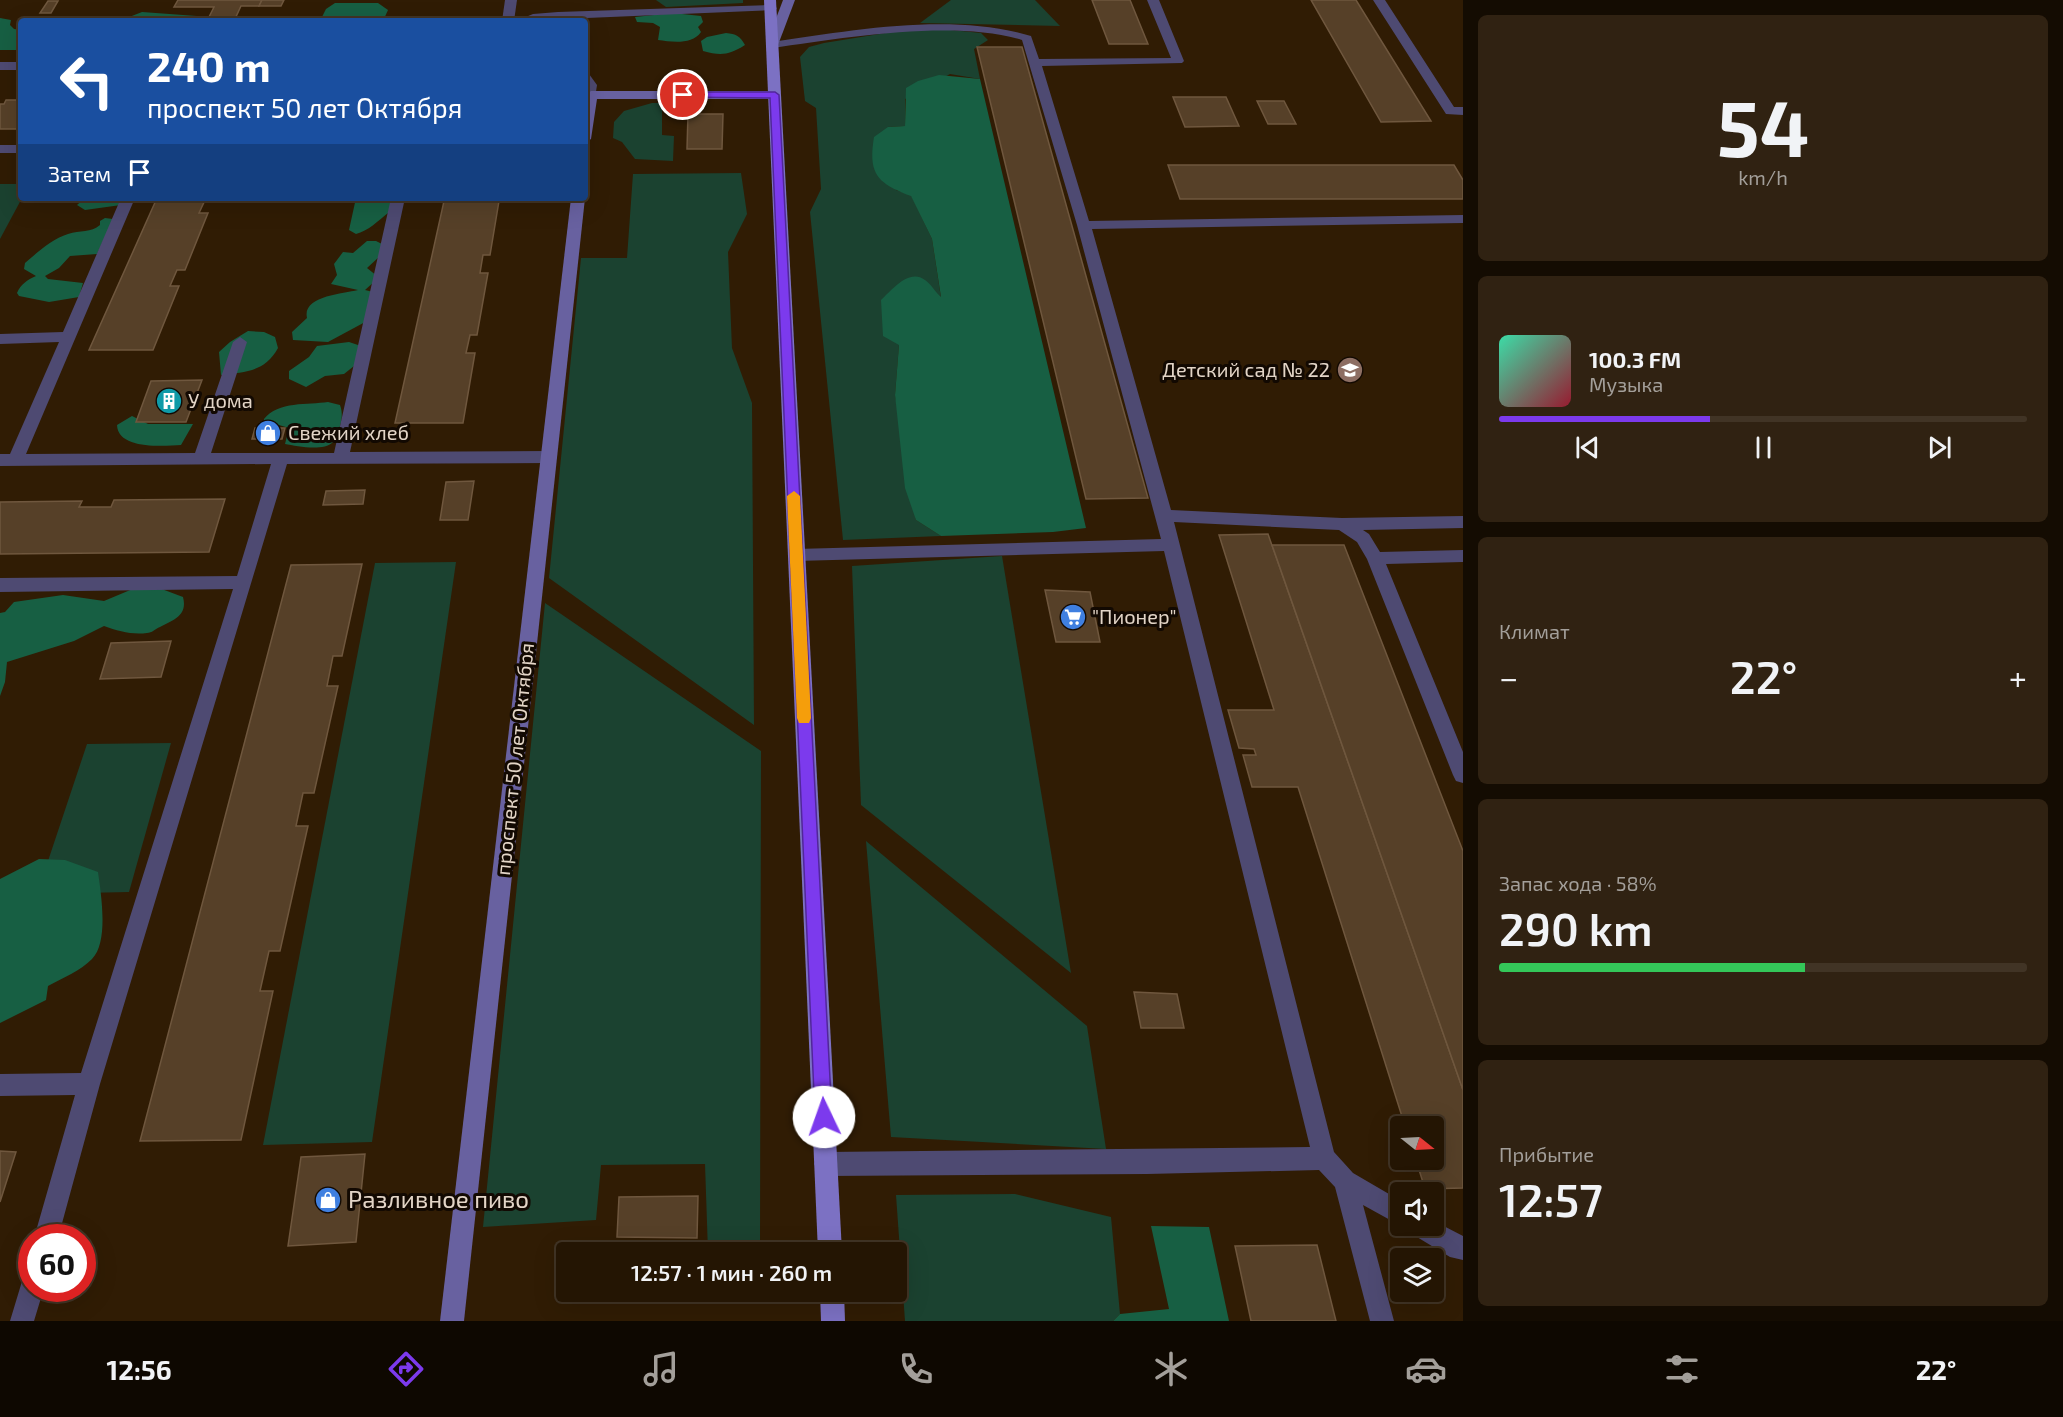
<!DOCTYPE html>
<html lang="ru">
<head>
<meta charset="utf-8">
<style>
  :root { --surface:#241503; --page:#302212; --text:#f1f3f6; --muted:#a39f9a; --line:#413425; --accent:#7c3aed }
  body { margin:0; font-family:"Exo 2",sans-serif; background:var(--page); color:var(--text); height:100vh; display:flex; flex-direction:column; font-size:22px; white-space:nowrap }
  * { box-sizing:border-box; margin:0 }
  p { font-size:20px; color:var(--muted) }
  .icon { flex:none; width:33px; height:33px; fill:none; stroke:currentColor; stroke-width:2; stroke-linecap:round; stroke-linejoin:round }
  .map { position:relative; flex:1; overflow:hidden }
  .sheet { display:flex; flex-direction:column; gap:15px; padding:15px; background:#140c02; width:600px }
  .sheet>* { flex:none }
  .hud { position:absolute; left:18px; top:18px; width:570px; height:183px; border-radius:6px; box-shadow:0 6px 24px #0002,0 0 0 2px var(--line); background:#1a4fa0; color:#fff; overflow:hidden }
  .needle { width:39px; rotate:108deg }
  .fabs { position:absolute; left:1390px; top:1116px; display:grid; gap:12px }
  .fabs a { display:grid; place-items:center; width:54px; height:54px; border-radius:6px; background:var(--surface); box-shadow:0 6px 24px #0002,0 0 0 2px var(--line); font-size:30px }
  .speed { position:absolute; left:18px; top:1224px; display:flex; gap:12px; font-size:30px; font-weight:700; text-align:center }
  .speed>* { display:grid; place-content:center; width:78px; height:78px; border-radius:50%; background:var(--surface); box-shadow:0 6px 24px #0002,0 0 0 2px var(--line); line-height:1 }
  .speed .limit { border:9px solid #d22; background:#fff; color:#111 }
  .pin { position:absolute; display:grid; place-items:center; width:51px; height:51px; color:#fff; margin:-26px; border:3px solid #fff; border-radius:50%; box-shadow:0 2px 6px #0007 }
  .me { position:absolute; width:66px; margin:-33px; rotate:357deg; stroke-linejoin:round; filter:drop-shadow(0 0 4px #0008) }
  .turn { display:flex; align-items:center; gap:21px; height:126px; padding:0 30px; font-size:27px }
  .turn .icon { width:78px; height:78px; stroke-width:2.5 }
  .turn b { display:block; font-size:42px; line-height:51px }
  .then { display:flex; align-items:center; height:57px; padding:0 30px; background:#0003; gap:12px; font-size:22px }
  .big { font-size:45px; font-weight:600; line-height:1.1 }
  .sheet .tile { flex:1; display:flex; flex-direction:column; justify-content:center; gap:9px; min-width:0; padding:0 21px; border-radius:9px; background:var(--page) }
  .sheet .dial { align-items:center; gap:0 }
  .dial b { font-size:78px; line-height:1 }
  .song { display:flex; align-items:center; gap:18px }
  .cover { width:72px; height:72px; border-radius:9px; background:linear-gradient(135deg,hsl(160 70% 55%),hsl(350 70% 35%)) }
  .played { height:6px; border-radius:3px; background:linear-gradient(90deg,var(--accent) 40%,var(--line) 40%) }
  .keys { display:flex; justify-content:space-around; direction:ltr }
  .heat { display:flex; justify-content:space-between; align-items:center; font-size:33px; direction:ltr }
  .charge { height:9px; border-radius:4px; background:linear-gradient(90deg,#34c759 58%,var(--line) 0) }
  .trip { position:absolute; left:556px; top:1242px; width:351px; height:60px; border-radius:6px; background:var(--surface); box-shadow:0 6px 24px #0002,0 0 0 2px var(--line); font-weight:600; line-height:60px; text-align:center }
  .tabs { display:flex; height:96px; justify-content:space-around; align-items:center; background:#0e0801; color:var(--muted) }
  .tabs .icon { width:42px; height:42px }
  .tabs .on { color:var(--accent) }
  .tabs b { font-size:27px; color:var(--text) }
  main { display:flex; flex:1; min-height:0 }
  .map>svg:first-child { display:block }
  .green { fill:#1b4230 }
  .forest { fill:#175f43 }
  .building { fill:#564028; stroke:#6f573e; stroke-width:1.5 }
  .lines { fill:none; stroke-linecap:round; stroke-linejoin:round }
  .lane { fill:#4e4a72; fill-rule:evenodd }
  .street { fill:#4e4a72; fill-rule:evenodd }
  .secondary { fill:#6861a0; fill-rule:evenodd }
  .primary { fill:#7c71c3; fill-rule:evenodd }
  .route { fill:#7c3aed; stroke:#51269a; stroke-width:1.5 }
  .slow { fill:#f59e0b }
  .labels { text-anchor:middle; stroke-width:6; stroke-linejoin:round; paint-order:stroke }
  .poi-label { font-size:20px; fill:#e3d5c7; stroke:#120902; text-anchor:start }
  .street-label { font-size:20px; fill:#e3d5c7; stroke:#120902 }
  .near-poi-label { font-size:24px; fill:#e3d5c7; stroke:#120902; text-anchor:start }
</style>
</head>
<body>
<main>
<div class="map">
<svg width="1463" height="1321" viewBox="0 0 1463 1321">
  <rect width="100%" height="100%" fill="#301c04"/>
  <g class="green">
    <path d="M 656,0 L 743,0 L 743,3 L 666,7 Z"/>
    <path d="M 951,0 L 1035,0 L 1060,26 L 920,23 Z"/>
    <path d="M 904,30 L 951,30 L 981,33 L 988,40 L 974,49 L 980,79 L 950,74 L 905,99 L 905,126 L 888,127 L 896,190 L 911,195 L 932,239 L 941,298 L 899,345 L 895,395 L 916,520 L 941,536 L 843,540 L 810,212 L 821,189 L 816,108 L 805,101 L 800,57 L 809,47 L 824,43 Z"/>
    <path d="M 652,103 L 662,103 L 662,135 L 674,136 L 673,161 L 635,159 L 622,142 L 613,138 L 614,122 L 624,111 Z"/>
    <path d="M 741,173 L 747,214 L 728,252 L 732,348 L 752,403 L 754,725 L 549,578 L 581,258 L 627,258 L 633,174 Z"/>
    <path d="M 0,184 L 21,184 L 22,198 L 0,239 Z"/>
    <path d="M 1002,556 L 1071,973 L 861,805 L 852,566 Z"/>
    <path d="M 456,562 L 372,1142 L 263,1145 L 375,563 Z"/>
    <path d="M 545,603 L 761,751 L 760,1252 L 708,1252 L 705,1164 L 601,1165 L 596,1220 L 483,1227 Z"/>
    <path d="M 171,743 L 129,892 L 37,894 L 87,744 Z"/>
    <path d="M 866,841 L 1087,1026 L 1106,1149 L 891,1137 Z"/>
    <path d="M 1015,1194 L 1111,1217 L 1120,1314 L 1113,1321 L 905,1321 L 896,1195 Z"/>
  </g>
  <g class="forest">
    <path d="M 335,3 L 378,3 L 388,10 L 383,21 L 320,21 L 326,9 Z"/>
    <path d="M 142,12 L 197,16 L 196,21 L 119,21 Z"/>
    <path d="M 673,13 L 701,16 L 703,22 L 698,27 L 701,32 C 692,45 672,42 658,40 L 660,27 L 653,23 L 637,22 L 635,17 Z"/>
    <path d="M 0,18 L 11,20 L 10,25 L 14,29 L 21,30 L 21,50 L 0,50 Z"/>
    <path d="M 726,33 C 736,34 740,36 745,45 C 729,55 721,56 703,51 L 701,41 L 707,37 Z"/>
    <path d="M 939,75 L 980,79 L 1086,528 L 1053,532 L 941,536 L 916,520 L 905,488 L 895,395 L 899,345 L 883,336 L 881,300 C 892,290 909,268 925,280 C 931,284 936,293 941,297 L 932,239 L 911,196 C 877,183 868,174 874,137 L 888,127 L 905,126 L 906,88 L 918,81 Z"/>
    <path d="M 85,198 L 124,198 L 121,205 L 85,210 L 77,205 Z"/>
    <path d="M 356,198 L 393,198 L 388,213 C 378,221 368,231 356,234 L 349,230 Z"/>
    <path d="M 105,218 L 113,219 L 97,254 L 70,256 L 59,268 L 45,276 L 48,279 L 83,283 L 79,297 L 49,302 L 19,296 L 17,293 C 21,284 27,280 36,276 L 24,269 L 25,263 C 38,252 52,239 68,234 C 80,230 91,233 100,225 L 100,221 Z"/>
    <path d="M 367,241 L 376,241 L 382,244 L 380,256 L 367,268 L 377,276 L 376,280 L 365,290 L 373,292 L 367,321 L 328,342 L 293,340 L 292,332 L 307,318 C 302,296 342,294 358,290 L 331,284 L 337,275 L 334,264 L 343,252 L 353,253 Z"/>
    <path d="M 248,331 L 264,332 L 275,337 L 278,348 C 265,372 245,372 221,375 L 219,352 L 230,342 Z"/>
    <path d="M 349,342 L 361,346 L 354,366 L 344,374 L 325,376 L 306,387 L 289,379 L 289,371 L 309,357 L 317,346 Z"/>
    <path d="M 328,402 L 340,405 C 343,413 342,421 339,429 C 338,433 336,439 333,442 C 323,452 297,446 285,444 L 289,428 L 279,425 L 268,426 L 264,423 L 264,419 C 278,401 308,405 328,402 Z"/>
    <path d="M 132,416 L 148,424 L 193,424 L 181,445 C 164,446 118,450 117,425 Z"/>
    <path d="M 135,588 L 159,588 L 183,597 C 188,616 173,620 160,627 C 155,629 152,633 147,633 C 132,635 118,631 104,626 L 74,641 L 7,662 L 5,682 L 0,696 L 0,613 L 5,612 L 14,602 L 63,595 L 104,601 Z"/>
    <path d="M 39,859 L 65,860 L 98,872 C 101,894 109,942 92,959 C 80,971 63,978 48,986 L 46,1000 L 0,1023 L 0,879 Z"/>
    <path d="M 1151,1226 L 1209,1227 L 1229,1321 L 1113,1321 L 1120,1314 L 1169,1309 Z"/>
  </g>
  <g class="building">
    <path d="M 178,0 L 262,0 L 259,6 L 241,6 L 234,21 L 207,21 L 214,7 L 174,7 Z"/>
    <path d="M 262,0 L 284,0 L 281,6 L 259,6 Z"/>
    <path d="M 1092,0 L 1130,0 L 1148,44 L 1109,44 Z"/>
    <path d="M 1311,0 L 1356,0 L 1431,121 L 1381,122 Z"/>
    <path d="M 48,1 L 58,1 L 51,13 L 40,13 Z"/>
    <path d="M 977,47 L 1022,47 L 1148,498 L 1086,499 Z"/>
    <path d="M 1173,97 L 1226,97 L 1239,126 L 1185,127 Z"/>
    <path d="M 6,100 L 21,100 L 21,129 L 0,129 L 0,104 L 4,104 Z"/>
    <path d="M 1257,101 L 1284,101 L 1296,124 L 1268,124 Z"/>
    <path d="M 688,114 L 723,114 L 722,149 L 687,149 Z"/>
    <path d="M 1168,165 L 1454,165 L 1463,180 L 1463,199 L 1180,199 Z"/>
    <path d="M 157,198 L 206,198 L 199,213 L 208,213 L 185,270 L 177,270 L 170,286 L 179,286 L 153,350 L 89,350 Z"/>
    <path d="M 444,201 L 499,201 L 490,255 L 483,255 L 480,273 L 488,273 L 477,335 L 470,335 L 466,353 L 475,353 L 463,423 L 395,423 Z"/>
    <path d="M 202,380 L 186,422 L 136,422 L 151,381 Z"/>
    <path d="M 255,428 L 285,428 L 282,439 L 252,439 Z"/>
    <path d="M 474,481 L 468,520 L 440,520 L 446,482 Z"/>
    <path d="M 365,490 L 363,504 L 323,505 L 326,491 Z"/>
    <path d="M 225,499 L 209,552 L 0,554 L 0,502 L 82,501 L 79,507 L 111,507 L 114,500 Z"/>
    <path d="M 1268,534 L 1463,1090 L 1463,1188 L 1425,1189 L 1416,1160 L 1434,1160 L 1434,1126 L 1405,1126 L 1298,787 L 1252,787 L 1243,755 L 1256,755 L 1254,749 L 1239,748 L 1228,710 L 1274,710 L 1219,535 Z"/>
    <path d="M 1272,545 L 1344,545 L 1463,851 L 1463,1090 Z"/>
    <path d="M 362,564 L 342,656 L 333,656 L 327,686 L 338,686 L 314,793 L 303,793 L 296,826 L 308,826 L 280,951 L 269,951 L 260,991 L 273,991 L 241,1140 L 140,1141 L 291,565 Z"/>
    <path d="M 1045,590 L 1090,592 L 1100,642 L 1056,642 Z"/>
    <path d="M 171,641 L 161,677 L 100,679 L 111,643 Z"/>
    <path d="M 1134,992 L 1177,994 L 1184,1028 L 1141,1028 Z"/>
    <path d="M 0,1151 L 16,1152 L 0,1202 Z"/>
    <path d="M 365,1154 L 356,1242 L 288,1246 L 301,1157 Z"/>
    <path d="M 698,1196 L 697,1238 L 617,1237 L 619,1197 Z"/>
    <path d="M 1317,1245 L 1336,1321 L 1251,1321 L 1235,1246 Z"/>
  </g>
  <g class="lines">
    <g class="lane">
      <path d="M 505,0 L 517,0 L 514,21 L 502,21 Z"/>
      <path d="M 1147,0 L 1159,0 L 1184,61 L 1182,63 L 1042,66 L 1089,221 L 1463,215 L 1463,223 L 1092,229 L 1171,510 L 1342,518 L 1463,516 L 1463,528 L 1363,530 L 1369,534 L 1380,552 L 1463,550 L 1463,562 L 1386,564 L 1463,752 L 1463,783 L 1456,781 L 1453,775 L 1367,559 L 1357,542 L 1339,530 L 1174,522 L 1334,1152 L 1353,1173 L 1401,1201 L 1401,1226 L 1363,1205 L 1394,1321 L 1370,1321 L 1335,1187 L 1319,1170 L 1147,1174 L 826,1176 L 818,1172 L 814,1164 L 818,1156 L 826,1152 L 1310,1147 L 1164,551 L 796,561 L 790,559 L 788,555 L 790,551 L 796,549 L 1161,539 L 1077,225 L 1022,40 C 954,19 843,38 772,48 L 766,45 L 772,42 C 853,30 952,12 1031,36 L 1039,59 L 1171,58 Z"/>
      <path d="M 1373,0 L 1385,0 L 1454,107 L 1463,107 L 1463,115 L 1446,114 Z"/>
      <path d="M 771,5 L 777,8 L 775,10 L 516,21 L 533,14 L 558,12 Z"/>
      <rect x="0" y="145" width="21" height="8"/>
      <path d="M 121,198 L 135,198 L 26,454 L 195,453 L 233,342 L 240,337 L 247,342 L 211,453 L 334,453 L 391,198 L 405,198 L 350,452 L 549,451 L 555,453 L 557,457 L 555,461 L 549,463 L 287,464 L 100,1084 L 58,1238 L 34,1238 L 75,1095 L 0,1096 L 0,1074 L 81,1073 L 233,589 L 0,592 L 0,578 L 237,576 L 271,464 L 0,466 L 0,454 L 10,454 L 59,342 L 0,344 L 0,334 L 63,332 Z"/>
      <path d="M 1434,1221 L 1463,1236 L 1463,1260 L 1450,1257 L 1412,1234 L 1408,1226 L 1434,1226 Z"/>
      <path d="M 32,1275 L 32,1288 L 44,1288 L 34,1321 L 10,1321 L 23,1278 Z"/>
    </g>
    <g class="street">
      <rect x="0" y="62" width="21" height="8"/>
      <path d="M 585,73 L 589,74 L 597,85 L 595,98 L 591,99 L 585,95 Z"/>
    </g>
    <g class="secondary">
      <path d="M 783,0 L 795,0 L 778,45 L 776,47 L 768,47 L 766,45 Z"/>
      <path d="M 591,91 L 775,91 L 781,95 L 775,99 L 597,99 L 591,139 L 585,143 L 585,95 Z"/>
      <path d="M 571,198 L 585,198 L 464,1321 L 440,1321 Z"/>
    </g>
    <g class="primary">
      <path d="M 764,0 L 776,0 L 842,1252 L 818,1252 Z"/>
      <path d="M 820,1292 L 844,1292 L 845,1321 L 821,1321 Z"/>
    </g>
  </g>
  <path class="route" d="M 683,92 L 775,92 L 779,95 L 832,1117 L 830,1123 L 824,1125 L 817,1123 L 815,1117 L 770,98 L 679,97 L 678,95 Z"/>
  <path class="slow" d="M 794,491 L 800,496 L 811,718 L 809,723 L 799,723 L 797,718 L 787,496 Z"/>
  <defs>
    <g id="school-disc" transform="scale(1.35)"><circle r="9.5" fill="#8d6e63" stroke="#120902"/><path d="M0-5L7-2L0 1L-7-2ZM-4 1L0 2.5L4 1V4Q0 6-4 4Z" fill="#fff"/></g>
    <g id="building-disc" transform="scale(1.35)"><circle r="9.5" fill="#0f9aa8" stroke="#120902"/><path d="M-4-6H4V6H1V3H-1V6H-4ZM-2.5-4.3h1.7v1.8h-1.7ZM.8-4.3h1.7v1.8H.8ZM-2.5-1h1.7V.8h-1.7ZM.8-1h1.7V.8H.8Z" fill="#fff"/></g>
    <g id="shop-disc" transform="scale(1.35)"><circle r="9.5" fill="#3f7fe0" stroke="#120902"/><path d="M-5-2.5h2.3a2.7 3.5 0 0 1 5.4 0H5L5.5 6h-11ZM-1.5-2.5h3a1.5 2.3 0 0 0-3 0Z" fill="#fff"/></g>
    <g id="supermarket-disc" transform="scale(1.35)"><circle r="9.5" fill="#3f7fe0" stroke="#120902"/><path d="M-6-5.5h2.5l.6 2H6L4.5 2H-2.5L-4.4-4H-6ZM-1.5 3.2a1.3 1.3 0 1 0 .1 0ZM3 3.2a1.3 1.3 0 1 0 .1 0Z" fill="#fff"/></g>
  </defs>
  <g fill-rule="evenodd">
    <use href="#school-disc" x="1350" y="370"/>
    <use href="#building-disc" x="169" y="401"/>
    <use href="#shop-disc" x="268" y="433"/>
    <use href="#supermarket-disc" x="1073" y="617"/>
    <use href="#shop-disc" x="328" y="1200"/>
  </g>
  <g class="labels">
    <g class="poi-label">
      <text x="1330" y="377" text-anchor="end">Детский сад № 22</text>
      <text x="188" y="408">У дома</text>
      <text x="288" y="440">Свежий хлеб</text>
      <text x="1092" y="624">"Пионер"</text>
    </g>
    <g class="street-label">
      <text transform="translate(515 759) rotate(-84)" y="7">проспект 50 лет Октября</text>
    </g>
    <g class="near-poi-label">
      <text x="348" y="1208">Разливное пиво</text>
    </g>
  </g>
</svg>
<div class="fabs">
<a><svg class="needle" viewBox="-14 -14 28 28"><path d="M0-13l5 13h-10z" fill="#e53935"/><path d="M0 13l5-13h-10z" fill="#a39f9a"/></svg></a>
<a><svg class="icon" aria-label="sound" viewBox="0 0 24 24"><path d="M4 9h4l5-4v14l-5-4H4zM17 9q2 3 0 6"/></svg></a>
<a><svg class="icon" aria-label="layers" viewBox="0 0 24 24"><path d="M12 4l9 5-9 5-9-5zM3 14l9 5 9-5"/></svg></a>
</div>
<div class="speed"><div class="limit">60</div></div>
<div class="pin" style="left:683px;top:95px;background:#d93025"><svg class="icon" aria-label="arrive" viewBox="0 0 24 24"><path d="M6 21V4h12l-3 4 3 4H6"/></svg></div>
<svg class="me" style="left:824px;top:1117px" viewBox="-20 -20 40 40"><circle r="19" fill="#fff"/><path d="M0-13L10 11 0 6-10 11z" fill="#7c3aed"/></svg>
<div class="trip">12:57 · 1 мин · 260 m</div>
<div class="hud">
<div class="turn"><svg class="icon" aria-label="left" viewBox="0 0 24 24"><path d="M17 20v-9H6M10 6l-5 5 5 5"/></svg><div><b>240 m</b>проспект 50 лет Октября</div></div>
<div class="then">Затем<svg class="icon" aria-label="arrive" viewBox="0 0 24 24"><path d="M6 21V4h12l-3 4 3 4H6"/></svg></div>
</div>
</div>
<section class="sheet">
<div class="tile dial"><b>54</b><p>km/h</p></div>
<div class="tile">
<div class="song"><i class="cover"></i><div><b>100.3 FM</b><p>Музыка</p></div></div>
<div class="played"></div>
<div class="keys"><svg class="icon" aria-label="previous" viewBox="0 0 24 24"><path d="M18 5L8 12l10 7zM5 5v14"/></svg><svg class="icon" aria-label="pause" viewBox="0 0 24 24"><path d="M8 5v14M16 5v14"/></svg><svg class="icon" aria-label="next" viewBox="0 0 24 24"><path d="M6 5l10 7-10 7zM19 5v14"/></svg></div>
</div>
<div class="tile"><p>Климат</p>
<div class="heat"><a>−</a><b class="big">22°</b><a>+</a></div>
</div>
<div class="tile"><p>Запас хода · 58%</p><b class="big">290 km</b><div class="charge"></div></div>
<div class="tile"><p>Прибытие</p><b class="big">12:57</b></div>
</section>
</main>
<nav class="tabs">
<b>12:56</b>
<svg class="icon on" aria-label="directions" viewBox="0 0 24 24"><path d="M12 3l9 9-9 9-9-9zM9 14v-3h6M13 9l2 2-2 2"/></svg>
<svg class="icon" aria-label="music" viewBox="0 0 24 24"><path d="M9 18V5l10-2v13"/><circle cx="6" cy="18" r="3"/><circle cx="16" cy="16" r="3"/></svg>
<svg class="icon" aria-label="phone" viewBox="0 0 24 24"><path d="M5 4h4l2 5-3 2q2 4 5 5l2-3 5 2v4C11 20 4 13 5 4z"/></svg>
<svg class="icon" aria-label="climate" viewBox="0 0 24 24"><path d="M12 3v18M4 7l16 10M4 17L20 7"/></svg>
<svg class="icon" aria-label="car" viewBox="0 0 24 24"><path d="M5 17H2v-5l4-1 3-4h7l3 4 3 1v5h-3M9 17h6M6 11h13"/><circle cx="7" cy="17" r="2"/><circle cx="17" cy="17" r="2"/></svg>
<svg class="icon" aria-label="filters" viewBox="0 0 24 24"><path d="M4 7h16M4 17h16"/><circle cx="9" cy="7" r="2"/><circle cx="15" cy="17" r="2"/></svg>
<b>22°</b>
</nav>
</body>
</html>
